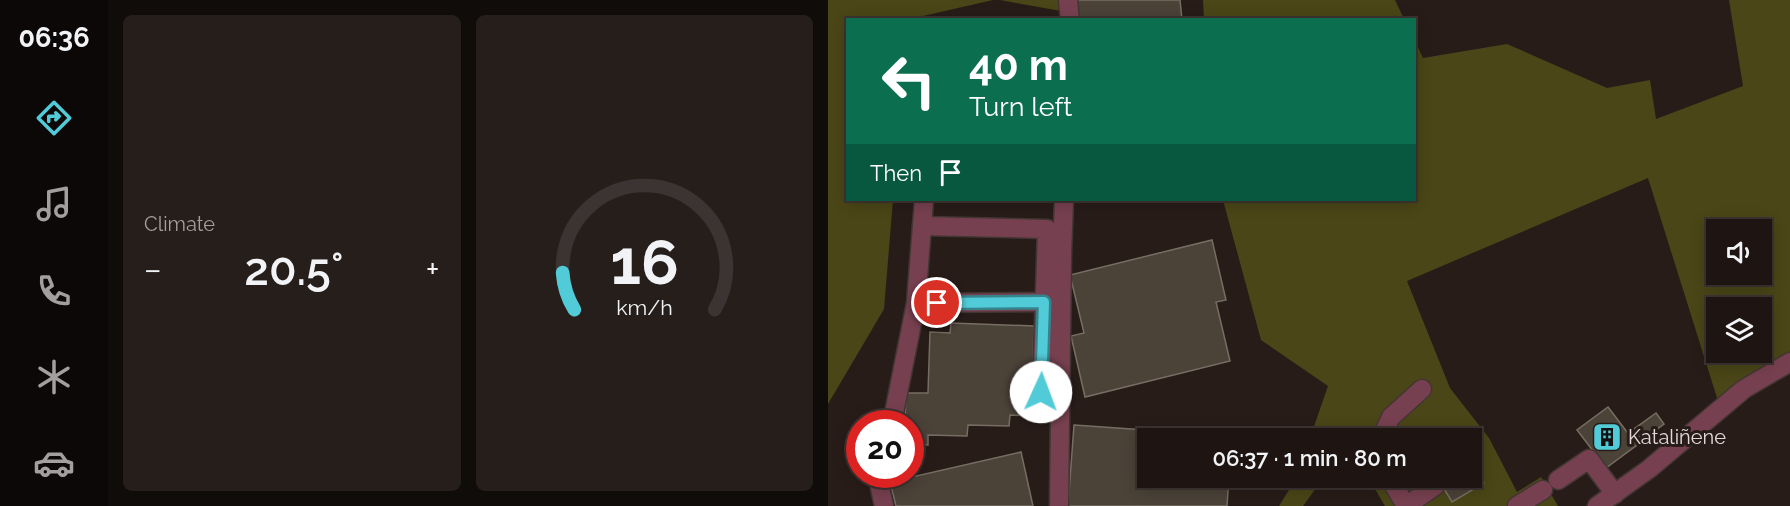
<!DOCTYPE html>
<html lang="en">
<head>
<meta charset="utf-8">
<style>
  :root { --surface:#1e1512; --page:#261e1b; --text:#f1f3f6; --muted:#a19f9f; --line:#3c3432; --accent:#52cbd8 }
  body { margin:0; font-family:Raleway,sans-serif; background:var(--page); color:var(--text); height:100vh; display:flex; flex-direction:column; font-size:22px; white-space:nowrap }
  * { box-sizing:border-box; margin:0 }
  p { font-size:20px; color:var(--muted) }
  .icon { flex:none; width:33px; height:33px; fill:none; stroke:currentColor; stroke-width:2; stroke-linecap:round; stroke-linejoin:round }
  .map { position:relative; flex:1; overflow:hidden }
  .panel { display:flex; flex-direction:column; gap:15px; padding:15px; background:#100c0a; width:720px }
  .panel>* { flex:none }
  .guide { position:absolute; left:18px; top:18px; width:570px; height:183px; border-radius:0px; box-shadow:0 3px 15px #0003,0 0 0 2px var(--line); background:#0b6e4f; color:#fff; overflow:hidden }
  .controls { position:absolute; left:878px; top:219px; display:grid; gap:12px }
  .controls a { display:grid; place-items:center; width:66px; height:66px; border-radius:0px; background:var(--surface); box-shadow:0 3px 15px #0003,0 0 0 2px var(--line); font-size:30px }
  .speed { position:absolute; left:18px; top:410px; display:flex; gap:12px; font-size:30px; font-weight:700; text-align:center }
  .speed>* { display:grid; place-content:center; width:78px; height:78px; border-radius:50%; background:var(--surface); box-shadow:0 3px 15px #0003,0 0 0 2px var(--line); line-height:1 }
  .speed .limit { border:9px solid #d22; background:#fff; color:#111 }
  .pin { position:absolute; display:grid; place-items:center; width:51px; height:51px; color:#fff; margin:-26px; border:3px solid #fff; border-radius:50%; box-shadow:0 2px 6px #0007 }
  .me { position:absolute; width:66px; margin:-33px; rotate:2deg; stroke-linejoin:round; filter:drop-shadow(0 0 4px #0008) }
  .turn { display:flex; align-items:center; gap:21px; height:126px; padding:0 24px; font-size:27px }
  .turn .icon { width:78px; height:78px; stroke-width:2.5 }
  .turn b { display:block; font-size:42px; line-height:51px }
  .then { display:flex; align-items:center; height:57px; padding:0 24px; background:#0003; gap:12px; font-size:22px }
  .big { font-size:45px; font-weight:600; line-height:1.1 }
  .panel .card { flex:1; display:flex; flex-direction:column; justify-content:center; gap:9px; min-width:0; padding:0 21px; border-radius:9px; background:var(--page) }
  .panel .dial { align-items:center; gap:0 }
  .dial svg { height:156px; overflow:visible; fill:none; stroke:var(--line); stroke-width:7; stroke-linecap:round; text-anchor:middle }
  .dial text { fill:var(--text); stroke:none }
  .heat { display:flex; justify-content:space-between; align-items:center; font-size:33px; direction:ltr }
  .panel .tiles { flex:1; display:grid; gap:15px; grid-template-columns:repeat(2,1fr) }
  .trip { position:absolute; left:309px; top:428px; width:345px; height:60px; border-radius:0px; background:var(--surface); box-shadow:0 3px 15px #0003,0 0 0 2px var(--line); font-weight:600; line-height:60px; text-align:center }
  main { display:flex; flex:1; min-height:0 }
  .tab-bar { display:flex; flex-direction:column; width:108px; justify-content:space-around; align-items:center; background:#0c0807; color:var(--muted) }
  .tab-bar .icon { width:42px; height:42px }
  .tab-bar .selected { color:var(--accent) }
  .tab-bar b { font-size:27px; color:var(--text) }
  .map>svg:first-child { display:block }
  .green { fill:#4a4617; fill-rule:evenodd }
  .building { fill:#4b4238; stroke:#776e63; stroke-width:1.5 }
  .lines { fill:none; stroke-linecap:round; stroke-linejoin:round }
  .minor-casing { stroke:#423633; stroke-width:21 }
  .minor { stroke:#774050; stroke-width:18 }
  .route-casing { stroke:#35848c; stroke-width:15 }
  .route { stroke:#52cbd8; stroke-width:10 }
  .labels { text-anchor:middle; stroke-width:6; stroke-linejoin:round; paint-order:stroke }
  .poi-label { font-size:20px; fill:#e2d9d7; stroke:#281c18; text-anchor:start }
</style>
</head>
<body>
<main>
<nav class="tab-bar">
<b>06:36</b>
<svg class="icon selected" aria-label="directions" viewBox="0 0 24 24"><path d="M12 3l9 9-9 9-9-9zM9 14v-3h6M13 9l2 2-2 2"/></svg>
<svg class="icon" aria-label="music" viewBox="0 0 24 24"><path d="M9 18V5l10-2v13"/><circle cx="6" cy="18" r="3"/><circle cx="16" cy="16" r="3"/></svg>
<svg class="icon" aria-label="phone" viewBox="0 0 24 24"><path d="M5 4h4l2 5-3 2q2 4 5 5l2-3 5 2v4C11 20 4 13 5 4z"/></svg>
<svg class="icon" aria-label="climate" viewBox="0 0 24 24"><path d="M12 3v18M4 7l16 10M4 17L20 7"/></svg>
<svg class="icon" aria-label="car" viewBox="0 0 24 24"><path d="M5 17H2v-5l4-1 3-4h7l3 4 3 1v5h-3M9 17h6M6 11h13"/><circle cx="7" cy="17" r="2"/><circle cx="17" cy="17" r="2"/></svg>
</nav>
<section class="panel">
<div class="tiles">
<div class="card"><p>Climate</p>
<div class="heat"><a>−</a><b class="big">20.5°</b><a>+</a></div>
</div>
<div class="card dial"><svg viewBox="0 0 100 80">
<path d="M14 69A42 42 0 1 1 86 69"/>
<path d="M14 69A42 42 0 0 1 8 50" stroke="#52cbd8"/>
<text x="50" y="56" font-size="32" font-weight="700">16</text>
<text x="50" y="72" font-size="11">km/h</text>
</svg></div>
</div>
</section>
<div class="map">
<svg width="962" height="506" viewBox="0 0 962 506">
  <rect width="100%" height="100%" fill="#281c18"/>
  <g class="green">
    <path d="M 0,0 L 165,0 L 95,16 L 94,19 L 20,20 L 20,200 L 65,200 L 56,309 L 0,404 Z"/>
    <path d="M 172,0 L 232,0 L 233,11 Z"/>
    <path d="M 375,0 L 567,0 L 576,19 L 376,19 Z"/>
    <path d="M 901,0 L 962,0 L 962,355 L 925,373 L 890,401 L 820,178 L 579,281 L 622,388 L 661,438 L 689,492 L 713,477 L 730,506 L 557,506 L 540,477 L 644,477 L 644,438 L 482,438 L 500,386 L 433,340 L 395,200 L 586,200 L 587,41 L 595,58 L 679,44 L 779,88 L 822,80 L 828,119 L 915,86 ZM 888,230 L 933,230 L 933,274 L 888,274 ZM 888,308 L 933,308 L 933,352 L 888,352 Z"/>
    <path d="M 469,477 L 496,477 L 475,506 L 451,506 Z"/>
  </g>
  <g class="building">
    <path d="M 247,0 L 352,0 L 354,20 L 249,20 Z"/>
    <path d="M 384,240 L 398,300 L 388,302 L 402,361 L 257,397 L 243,336 L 256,333 L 242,275 Z"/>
    <path d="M 123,323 L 206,326 L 203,416 L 182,415 L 181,426 L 140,425 L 139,436 L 100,435 L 100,445 L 82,444 L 82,423 L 77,423 L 78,393 L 100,393 L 102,332 L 122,333 Z"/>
    <path d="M 780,407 L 809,445 L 778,468 L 749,430 Z"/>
    <path d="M 828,413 L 836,424 L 814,440 L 806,429 Z"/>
    <path d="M 246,425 L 404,436 L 404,438 L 320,438 L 320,477 L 401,477 L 399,506 L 240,506 Z"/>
    <path d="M 193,452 L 205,506 L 68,506 L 62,482 Z"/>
    <path d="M 644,463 L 656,483 L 624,502 L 609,477 L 644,477 Z"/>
  </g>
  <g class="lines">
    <g class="minor-casing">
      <g id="minor">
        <path d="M 240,0 L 242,20"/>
        <path d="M 94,226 L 219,229 L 213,414"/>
        <path d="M 88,303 L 216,302"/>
        <path d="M 64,423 L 88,303 L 96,200"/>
        <path d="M 553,438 L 563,417 L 594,389"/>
        <path d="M 55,474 L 52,488 L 56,506"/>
        <path d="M 561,477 L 578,506"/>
        <path d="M 730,480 L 761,459 L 787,494"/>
        <path d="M 231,506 L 234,253 L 236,200"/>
        <path d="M 578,506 L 607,486"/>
        <path d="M 689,506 L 715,490"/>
        <path d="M 769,506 L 821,469 L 916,389 L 962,362"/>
      </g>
    </g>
    <use href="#minor" class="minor"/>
  </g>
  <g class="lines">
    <g class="route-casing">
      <path id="route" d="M 109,303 L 216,302 L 213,392"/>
    </g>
    <use href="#route" class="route"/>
  </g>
  <defs>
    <g id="building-square" transform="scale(1.5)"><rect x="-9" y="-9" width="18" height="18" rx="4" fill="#52cbd8" stroke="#281c18"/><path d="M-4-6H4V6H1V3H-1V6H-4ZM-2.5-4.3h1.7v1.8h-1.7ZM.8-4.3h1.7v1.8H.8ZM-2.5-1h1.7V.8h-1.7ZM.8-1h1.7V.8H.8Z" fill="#111"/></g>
  </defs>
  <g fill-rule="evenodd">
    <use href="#building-square" x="779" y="437"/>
  </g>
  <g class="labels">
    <g class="poi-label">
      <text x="800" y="444">Kataliñene</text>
    </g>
  </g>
</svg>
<div class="controls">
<a><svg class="icon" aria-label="sound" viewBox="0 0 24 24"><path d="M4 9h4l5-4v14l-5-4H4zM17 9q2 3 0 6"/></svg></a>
<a><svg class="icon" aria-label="layers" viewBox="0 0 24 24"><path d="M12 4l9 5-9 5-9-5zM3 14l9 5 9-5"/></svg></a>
</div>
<div class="speed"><div class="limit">20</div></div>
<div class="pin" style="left:109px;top:303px;background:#d93025"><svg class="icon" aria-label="arrive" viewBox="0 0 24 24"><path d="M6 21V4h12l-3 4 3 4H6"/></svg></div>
<svg class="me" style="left:213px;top:392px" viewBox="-20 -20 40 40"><circle r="19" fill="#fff"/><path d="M0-13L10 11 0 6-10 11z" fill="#52cbd8"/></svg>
<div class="trip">06:37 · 1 min · 80 m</div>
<div class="guide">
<div class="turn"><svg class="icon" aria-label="left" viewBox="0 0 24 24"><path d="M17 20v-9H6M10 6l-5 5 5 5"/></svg><div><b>40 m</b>Turn left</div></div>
<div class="then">Then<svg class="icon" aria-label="arrive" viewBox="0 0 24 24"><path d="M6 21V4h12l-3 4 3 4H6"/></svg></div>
</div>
</div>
</main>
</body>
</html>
